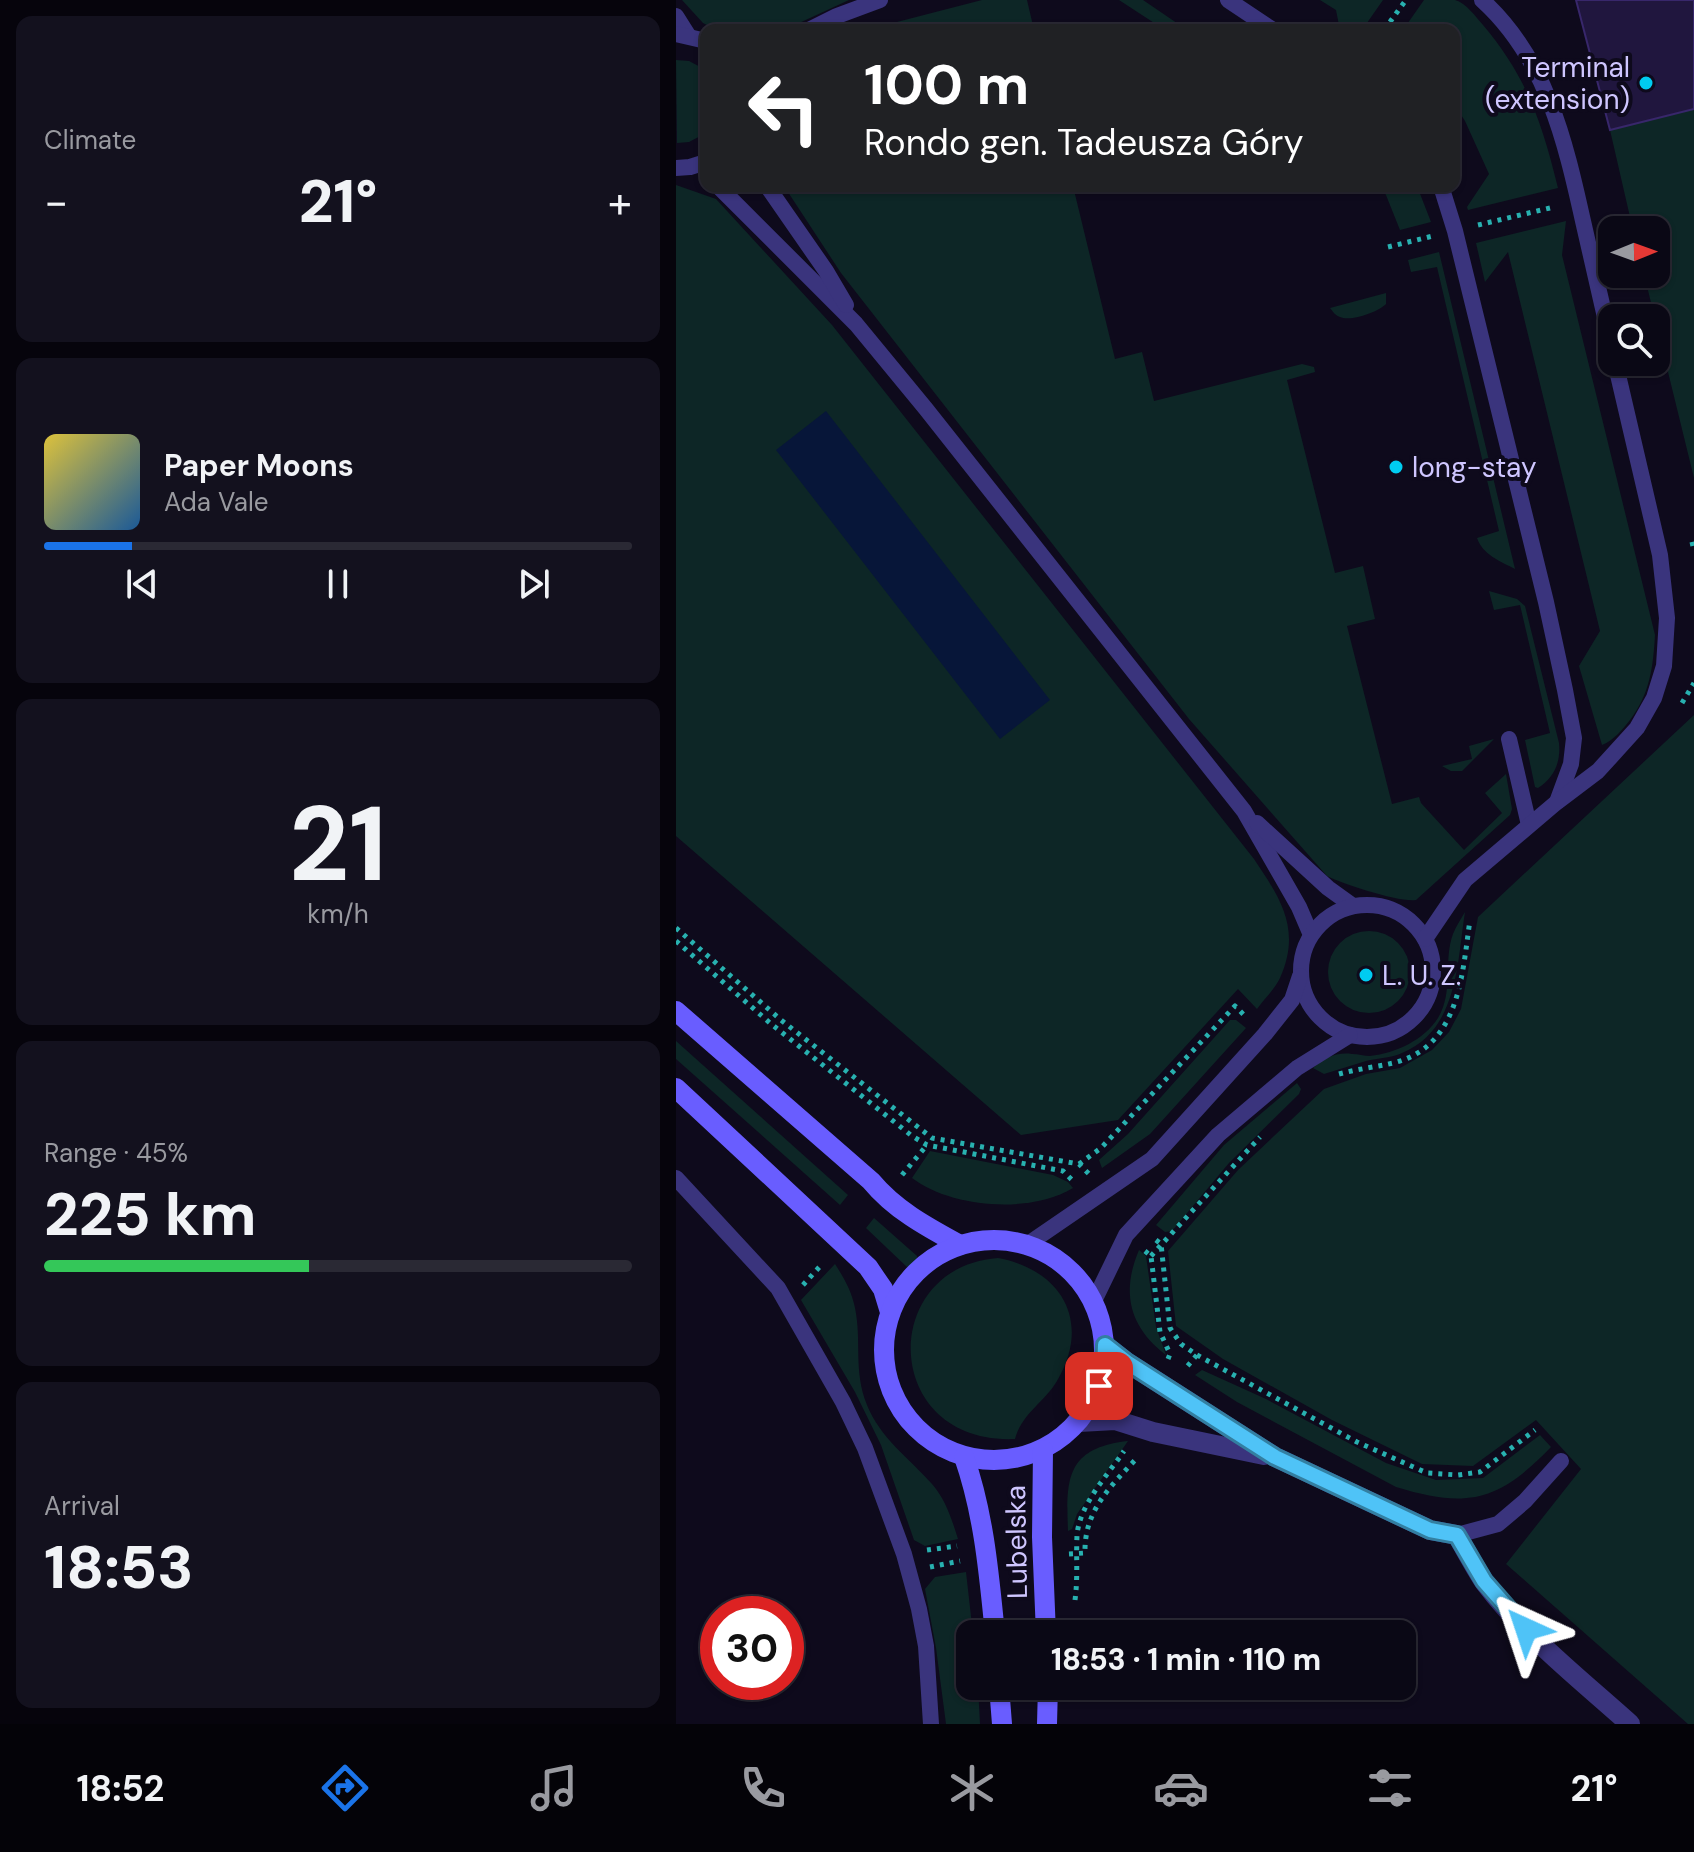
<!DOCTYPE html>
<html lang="en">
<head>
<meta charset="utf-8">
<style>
  :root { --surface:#0a0815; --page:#13111e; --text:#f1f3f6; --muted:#999aa0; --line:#2a2934; --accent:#1a73e8 }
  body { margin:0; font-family:"DM Sans",sans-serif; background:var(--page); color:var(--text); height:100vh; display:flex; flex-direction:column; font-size:30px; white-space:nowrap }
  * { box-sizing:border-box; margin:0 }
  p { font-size:26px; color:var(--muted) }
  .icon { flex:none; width:44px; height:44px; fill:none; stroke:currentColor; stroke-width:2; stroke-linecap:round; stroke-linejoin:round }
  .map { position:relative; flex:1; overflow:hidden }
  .details { display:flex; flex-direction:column; gap:16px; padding:16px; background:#06040c; width:676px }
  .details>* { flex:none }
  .top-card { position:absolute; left:24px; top:24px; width:760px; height:168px; border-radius:16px; box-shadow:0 2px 6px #0004,0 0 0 2px var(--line); background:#202124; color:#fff; overflow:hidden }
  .needle { width:52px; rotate:89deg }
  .controls { position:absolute; left:922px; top:216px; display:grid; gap:16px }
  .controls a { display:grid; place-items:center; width:72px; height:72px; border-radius:16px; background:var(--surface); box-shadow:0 2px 6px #0004,0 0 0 2px var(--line); font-size:40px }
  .speed { position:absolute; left:24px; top:1596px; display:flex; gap:16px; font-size:40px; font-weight:700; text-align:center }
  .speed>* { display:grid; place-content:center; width:104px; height:104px; border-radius:50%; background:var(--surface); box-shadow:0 2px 6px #0004,0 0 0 2px var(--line); line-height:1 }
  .speed .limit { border:12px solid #d22; background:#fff; color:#111 }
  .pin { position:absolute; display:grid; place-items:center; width:68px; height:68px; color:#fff; margin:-34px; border-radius:16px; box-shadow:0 4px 12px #0006 }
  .me { position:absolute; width:88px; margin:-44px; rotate:318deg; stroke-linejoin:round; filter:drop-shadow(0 0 6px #0008) }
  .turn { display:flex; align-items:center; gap:28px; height:168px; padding:0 32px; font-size:36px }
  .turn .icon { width:104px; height:104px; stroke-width:2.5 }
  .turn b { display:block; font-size:56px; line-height:68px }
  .big { font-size:60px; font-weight:800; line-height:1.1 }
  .details .widget { flex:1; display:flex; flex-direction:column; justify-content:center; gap:12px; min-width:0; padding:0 28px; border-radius:16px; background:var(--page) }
  .details .dial { align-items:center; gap:0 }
  .dial b { font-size:104px; line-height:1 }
  .song { display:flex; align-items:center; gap:24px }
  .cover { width:96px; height:96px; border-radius:12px; background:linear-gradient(135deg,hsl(50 70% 55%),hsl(210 70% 35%)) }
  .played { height:8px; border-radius:4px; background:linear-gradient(90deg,var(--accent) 15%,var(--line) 15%) }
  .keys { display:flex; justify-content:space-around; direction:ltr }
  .heat { display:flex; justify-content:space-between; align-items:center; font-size:44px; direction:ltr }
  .charge { height:12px; border-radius:6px; background:linear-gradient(90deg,#34c759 45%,var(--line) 0) }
  .trip { position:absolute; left:280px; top:1620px; width:460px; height:80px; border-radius:16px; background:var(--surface); box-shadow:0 2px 6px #0004,0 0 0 2px var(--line); font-weight:800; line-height:80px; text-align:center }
  .tab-bar { display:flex; height:128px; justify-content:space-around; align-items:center; background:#040308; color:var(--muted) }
  .tab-bar .icon { width:56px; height:56px }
  .tab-bar .current { color:var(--accent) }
  .tab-bar b { font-size:36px; color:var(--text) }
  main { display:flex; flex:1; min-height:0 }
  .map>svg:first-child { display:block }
  .green { fill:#0d2626 }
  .water { fill:#071639 }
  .building { fill:#20163e; stroke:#38276b; stroke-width:2 }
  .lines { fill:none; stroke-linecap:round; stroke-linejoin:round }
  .path { stroke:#28b1b0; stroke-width:5; stroke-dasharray:4 6; stroke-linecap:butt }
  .lane { stroke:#3a347d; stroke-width:16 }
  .street { stroke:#3a347d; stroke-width:20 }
  .secondary { stroke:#695dff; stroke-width:20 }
  .route-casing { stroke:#337fa1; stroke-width:20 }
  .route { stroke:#4fc3f7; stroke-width:14 }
  .poi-dot { fill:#00ccf1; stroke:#0e0a1c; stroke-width:3 }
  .labels { text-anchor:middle; stroke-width:8; stroke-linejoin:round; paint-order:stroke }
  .poi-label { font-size:28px; fill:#cfc6ff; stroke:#0e0a1c; text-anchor:start }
  .street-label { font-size:28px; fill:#cfc6ff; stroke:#0e0a1c }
</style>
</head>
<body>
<main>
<section class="details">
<div class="widget"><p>Climate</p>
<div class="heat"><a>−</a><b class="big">21°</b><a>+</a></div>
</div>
<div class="widget">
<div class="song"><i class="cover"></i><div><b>Paper Moons</b><p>Ada Vale</p></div></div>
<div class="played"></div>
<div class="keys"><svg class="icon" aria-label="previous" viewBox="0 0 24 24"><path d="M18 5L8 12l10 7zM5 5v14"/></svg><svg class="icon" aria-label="pause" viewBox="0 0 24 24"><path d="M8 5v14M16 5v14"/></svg><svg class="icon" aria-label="next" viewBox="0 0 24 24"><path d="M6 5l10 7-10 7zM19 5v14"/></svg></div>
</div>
<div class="widget dial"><b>21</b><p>km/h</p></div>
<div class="widget"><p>Range · 45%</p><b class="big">225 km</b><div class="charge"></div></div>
<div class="widget"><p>Arrival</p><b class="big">18:53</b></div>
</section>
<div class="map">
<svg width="1018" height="1724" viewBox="0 0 1018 1724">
  <rect width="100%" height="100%" fill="#0e0a1c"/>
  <g class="green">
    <path d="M 6,0 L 173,0 L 108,30 L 41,30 L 27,23 Z"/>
    <path d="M 306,0 L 351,0 L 358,30 L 190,30 Z"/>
    <path d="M 443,0 L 467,0 L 511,30 L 489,30 Z"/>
    <path d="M 644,0 L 707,0 L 686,30 L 664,30 L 660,10 Z"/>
    <path d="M 748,0 C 757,0 770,0 779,0 C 790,3 800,17 807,25 C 851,77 866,123 882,188 L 792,210 L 791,207 L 813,174 L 789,121 L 778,104 L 778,30 L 727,30 Z"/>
    <path d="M 0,60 L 13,61 L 30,70 L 30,133 L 13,142 L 1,143 Z"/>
    <path d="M 1018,109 L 1018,478 L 968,274 L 980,274 L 980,230 L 957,230 L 934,130 Z"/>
    <path d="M 0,185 L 40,199 L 156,325 L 578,859 C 604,898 626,929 604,978 C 599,989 588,999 581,1009 L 562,989 L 442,1120 L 345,1135 L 0,836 Z"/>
    <path d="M 108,186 L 397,186 L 439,359 L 466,352 L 478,401 L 626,364 L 638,367 L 639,372 L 611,380 L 659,573 L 687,566 L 699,619 L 671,626 L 716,804 L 743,797 L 745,803 L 788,850 L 826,813 L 809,793 L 830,774 L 836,809 L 834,815 L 740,900 C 725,903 667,884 651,876 L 513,719 L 165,273 Z"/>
    <path d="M 704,186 L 741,186 L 755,222 L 724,230 L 710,195 Z"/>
    <path d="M 890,221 L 886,255 L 979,635 C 977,668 974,693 954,720 C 946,730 938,740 926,745 L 903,666 L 924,631 L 832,252 L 809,282 L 800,243 Z"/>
    <path d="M 763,252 L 839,569 C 824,561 807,555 801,538 L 823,531 L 761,267 L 735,272 L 732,260 Z"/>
    <path d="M 710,293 L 710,304 C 702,312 675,322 664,317 C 659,315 658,313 654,308 Z"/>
    <path d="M 813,591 L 841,599 L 849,606 L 883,743 C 885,762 878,778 862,788 L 859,787 L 849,740 L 874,733 L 844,605 L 818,610 Z"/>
    <path d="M 1018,715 L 1018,1724 L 1012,1724 L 830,1564 L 905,1469 L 860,1420 L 797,1466 L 746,1464 L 656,1420 L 547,1359 L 500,1326 L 492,1251 L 562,1170 L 648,1089 L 690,1074 L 724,1068 L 756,1050 L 773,1032 L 785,1009 L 802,917 Z"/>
    <path d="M 818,739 L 786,771 L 775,771 L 766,766 L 796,759 L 793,746 Z"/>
    <path d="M 789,912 C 781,963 782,1030 726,1053 C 715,1058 702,1058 690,1061 C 676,1065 662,1070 648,1074 L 637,1068 C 648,1058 660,1052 676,1054 C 682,1054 688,1056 694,1056 C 720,1053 748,1040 762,1018 C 778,991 767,961 777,934 C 780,926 785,919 789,912 Z"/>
    <circle cx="693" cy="972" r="41"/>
    <path d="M 554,1020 L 560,1020 L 570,1028 L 474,1134 L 426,1168 L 423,1160 L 452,1134 Z"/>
    <path d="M 0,1041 L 172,1195 L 164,1205 L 0,1059 Z"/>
    <path d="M 621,1083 L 625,1089 L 623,1094 L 553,1163 L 496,1231 L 489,1232 L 480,1225 L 548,1145 Z"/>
    <path d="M 254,1151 L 377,1175 L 392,1182 L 397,1188 C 355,1214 275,1208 236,1178 Z"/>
    <path d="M 198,1218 L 241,1256 L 241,1261 L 231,1267 L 190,1228 Z"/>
    <path d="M 463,1250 L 470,1256 L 480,1327 L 490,1355 C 453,1327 445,1292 463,1250 Z"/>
    <path d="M 322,1258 C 386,1270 416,1322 381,1381 C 368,1403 346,1413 339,1439 C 205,1445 201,1267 322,1258 Z"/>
    <path d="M 159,1264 C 168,1278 176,1292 179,1308 C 186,1342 177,1370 191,1405 C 204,1438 233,1458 256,1484 C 270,1500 276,1520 282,1539 L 249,1546 L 238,1540 L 205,1445 L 179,1392 L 125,1300 Z"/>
    <path d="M 526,1370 L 590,1399 L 710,1463 L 760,1480 L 807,1478 L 864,1435 L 875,1447 C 823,1501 792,1509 720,1487 L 561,1402 L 519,1375 Z"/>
    <path d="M 452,1441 L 401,1514 L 396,1529 L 392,1531 C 390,1479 390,1448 452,1441 Z"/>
    <path d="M 290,1572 L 297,1634 L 294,1634 L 294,1686 L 302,1686 L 304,1724 L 270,1724 L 260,1648 L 249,1589 L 259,1577 Z"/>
  </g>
  <path class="water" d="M 150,411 L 374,700 L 324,739 L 100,450 Z"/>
  <path class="building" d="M 900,0 L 1018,0 L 1018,109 L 934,130 Z"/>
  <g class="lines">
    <g class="path">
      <path d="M 708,30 L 730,0"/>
      <path d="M 802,225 L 878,207"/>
      <path d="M 712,247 L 757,236"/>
      <path d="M 1016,542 L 1018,551"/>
      <path d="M 1006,703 L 1018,683"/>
      <path d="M 0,928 L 105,1020 L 256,1138 L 403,1164 L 413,1174"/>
      <path d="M 0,941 L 94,1023 L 236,1136 L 251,1145 L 387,1171 L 399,1183"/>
      <path d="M 663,1074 C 681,1069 700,1067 717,1063 C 784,1047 786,974 794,920"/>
      <path d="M 403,1164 L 425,1148 L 559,1006 L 570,1017"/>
      <path d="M 226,1175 L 251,1145"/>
      <path d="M 480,1240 L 485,1244 L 494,1328 L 505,1344 L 521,1355 L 508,1370"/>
      <path d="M 469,1251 L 475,1256 L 484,1332 L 494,1354 L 492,1359"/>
      <path d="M 475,1256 L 584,1137"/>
      <path d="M 127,1285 L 147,1263"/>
      <path d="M 521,1355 L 681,1442 L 751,1473 L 782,1475 L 804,1472 L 859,1430"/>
      <path d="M 251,1550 L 281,1546"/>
      <path d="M 393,1554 L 409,1553 C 408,1510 435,1486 462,1457"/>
      <path d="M 254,1567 L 284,1561"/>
      <path d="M 399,1600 C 402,1578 400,1557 401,1535 C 404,1504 431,1476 448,1451"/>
    </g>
    <g class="lane">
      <path d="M 552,0 L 597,30"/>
      <path d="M 806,0 C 870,58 889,140 907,221 C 917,263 926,306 936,348"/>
      <path d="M 0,16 L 12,35"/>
      <path d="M 133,30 L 161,16 L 204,0"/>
      <path d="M 0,34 L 30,41"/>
      <path d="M 0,168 L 14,167 L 30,162"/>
      <path d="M 42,186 L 180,324 L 250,409 L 568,811 L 623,907 L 635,935"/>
      <path d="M 91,186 L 150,271 L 170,305"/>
      <path d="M 765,186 L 779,231 L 870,602 L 889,690 L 898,738 L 895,764 L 881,802"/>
      <path d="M 833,739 L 853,825"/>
      <path d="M 581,823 L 652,888 L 677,906"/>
      <circle cx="691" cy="971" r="66"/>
      <path d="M 749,939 L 789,880 L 881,802 L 922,771 L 961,728 L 978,698 L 988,666 L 991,618 L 984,555 L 939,362"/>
      <path d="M 0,1178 L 102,1288 L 167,1402 L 189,1448 L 228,1554 L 243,1609 L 250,1646 L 255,1724"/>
      <path d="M 352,1244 L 476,1159 L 589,1034 L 616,1000 L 624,976"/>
      <path d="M 418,1301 L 450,1235 L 542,1135 L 621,1068 L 674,1035"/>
      <path d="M 781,1535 L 822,1524 L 849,1501 L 885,1461"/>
    </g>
    <g class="street">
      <path d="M 429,1345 L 452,1363 L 599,1457 L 754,1530 L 781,1535 C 790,1551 799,1568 809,1583 C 850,1637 904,1679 954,1724"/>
      <path d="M 403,1422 L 439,1420 L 477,1432 L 588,1455"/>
    </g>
    <g class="secondary">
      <path d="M 0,1011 L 195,1181 C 219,1210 251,1227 284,1245"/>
      <path d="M 0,1088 L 192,1267 L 207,1289 L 214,1312"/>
      <circle cx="318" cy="1350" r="110"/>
      <path d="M 367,1450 L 366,1537 L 370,1634"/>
      <path d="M 288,1457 C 308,1514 313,1574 319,1634"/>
      <path d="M 323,1686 L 326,1724"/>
      <path d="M 371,1724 L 372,1686"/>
    </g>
  </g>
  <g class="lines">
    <g class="route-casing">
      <path id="route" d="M 423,1386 L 428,1366 L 429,1345 L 452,1363 L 599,1457 L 754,1530 L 781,1535 L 808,1581 L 850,1629"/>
    </g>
    <use href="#route" class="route"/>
  </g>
  <g class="poi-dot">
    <circle cx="970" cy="83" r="8"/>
    <circle cx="720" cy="467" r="8"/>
    <circle cx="690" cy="975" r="8"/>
  </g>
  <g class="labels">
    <g class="poi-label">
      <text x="954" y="77" text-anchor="end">Terminal<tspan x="954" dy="32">(extension)</tspan></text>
      <text x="736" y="477">long-stay</text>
      <text x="706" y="985">L. U. Z.</text>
    </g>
    <g class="street-label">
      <text transform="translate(340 1542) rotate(-91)" y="10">Lubelska</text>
    </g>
  </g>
</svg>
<div class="controls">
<a><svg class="needle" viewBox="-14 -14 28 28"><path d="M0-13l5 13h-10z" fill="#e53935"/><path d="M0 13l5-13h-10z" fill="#999aa0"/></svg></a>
<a><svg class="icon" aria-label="search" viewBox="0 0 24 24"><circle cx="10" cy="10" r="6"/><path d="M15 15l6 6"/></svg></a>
</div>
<div class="speed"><div class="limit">30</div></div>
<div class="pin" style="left:423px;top:1386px;background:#d93025"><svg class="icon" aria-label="arrive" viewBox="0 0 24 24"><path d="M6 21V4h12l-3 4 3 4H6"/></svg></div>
<svg class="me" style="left:850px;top:1629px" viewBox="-20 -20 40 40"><path d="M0-17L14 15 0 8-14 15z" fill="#4fc3f7" stroke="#fff" stroke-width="4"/></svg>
<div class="trip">18:53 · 1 min · 110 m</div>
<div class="top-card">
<div class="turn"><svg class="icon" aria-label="left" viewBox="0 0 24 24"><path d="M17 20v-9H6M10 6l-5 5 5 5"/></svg><div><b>100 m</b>Rondo gen. Tadeusza Góry</div></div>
</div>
</div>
</main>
<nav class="tab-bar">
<b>18:52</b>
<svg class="icon current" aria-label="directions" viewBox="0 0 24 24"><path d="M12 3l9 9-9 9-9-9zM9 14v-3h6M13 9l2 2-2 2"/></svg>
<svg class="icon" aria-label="music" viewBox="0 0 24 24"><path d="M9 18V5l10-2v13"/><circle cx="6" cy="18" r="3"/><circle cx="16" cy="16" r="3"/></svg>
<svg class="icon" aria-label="phone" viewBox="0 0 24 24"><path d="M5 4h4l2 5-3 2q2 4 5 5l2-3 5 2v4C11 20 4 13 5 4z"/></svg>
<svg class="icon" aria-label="climate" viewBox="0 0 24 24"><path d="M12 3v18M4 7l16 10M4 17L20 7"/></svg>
<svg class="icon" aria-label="car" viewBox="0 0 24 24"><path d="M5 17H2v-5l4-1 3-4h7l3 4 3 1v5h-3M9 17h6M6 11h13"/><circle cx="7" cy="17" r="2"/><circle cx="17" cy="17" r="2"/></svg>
<svg class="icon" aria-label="filters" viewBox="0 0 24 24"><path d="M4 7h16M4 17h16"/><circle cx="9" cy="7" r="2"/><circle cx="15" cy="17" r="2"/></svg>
<b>21°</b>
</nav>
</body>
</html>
